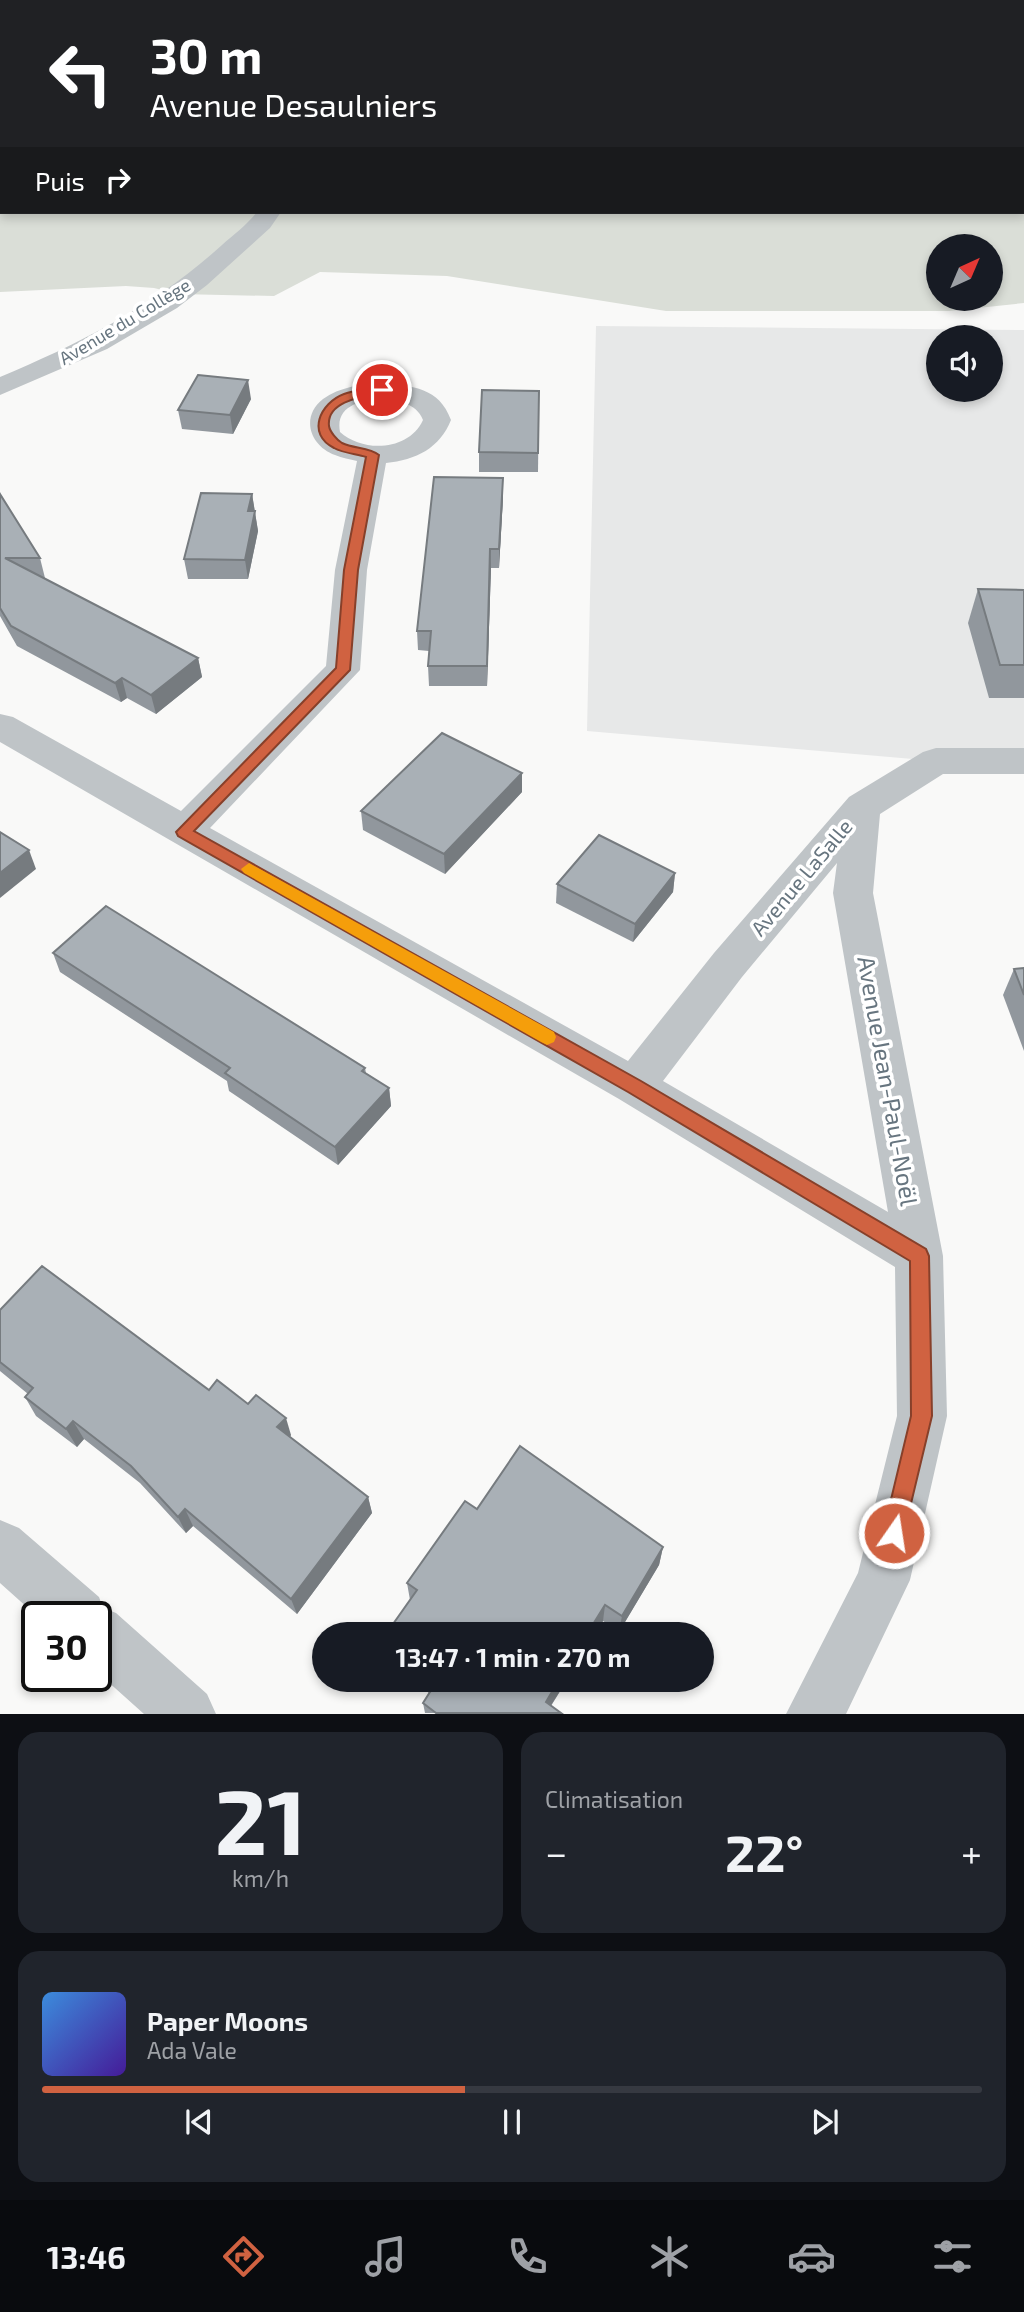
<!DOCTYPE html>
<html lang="fr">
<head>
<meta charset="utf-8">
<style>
  :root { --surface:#171b24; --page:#20242c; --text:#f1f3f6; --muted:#9ea1a6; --line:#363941; --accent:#d06241 }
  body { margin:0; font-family:"Exo 2",sans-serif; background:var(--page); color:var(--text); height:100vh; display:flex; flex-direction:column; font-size:26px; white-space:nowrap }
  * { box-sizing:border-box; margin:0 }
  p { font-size:23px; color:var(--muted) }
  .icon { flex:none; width:38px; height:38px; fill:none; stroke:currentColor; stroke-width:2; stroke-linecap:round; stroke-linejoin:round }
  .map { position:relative; height:1714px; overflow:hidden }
  .details { display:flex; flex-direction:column; gap:18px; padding:18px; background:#0d0f14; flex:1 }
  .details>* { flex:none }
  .top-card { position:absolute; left:0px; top:0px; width:1026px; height:214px; box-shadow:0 4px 10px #0003; background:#202124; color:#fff; overflow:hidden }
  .needle { width:46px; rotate:44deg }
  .fabs { position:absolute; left:926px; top:234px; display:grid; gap:14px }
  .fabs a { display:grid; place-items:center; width:77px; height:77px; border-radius:50%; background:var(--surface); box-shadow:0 4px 10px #0003; font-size:35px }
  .speed { position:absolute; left:21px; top:1601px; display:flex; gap:14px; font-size:35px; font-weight:700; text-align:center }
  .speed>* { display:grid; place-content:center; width:91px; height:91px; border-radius:50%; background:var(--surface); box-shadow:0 4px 10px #0003; line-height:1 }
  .speed .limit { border:4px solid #111; border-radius:10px; background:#fff; color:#111 }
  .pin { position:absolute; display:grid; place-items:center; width:60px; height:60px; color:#fff; margin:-30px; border:4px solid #fff; border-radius:50%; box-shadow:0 2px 7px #0007 }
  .me { position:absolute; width:77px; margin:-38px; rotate:13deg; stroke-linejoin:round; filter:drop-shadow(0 0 5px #0008) }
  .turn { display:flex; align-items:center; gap:24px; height:147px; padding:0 35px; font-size:32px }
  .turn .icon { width:91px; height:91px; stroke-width:2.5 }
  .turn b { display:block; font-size:49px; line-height:60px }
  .then { display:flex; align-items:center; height:66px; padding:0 35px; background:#0003; gap:14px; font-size:26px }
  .big { font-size:52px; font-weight:700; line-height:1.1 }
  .details .card { flex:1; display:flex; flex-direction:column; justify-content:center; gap:10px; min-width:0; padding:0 24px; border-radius:21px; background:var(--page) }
  .details .dial { align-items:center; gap:0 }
  .dial b { font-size:91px; line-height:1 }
  .song { display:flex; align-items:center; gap:21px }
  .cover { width:84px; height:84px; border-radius:10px; background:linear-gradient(135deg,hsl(210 70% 55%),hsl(260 70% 35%)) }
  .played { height:7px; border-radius:4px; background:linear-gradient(90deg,var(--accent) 45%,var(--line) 45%) }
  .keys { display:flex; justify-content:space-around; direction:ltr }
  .heat { display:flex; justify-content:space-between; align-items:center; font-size:38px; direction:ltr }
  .details .tiles { flex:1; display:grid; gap:18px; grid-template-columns:1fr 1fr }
  .card:last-child { grid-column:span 2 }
  .trip { position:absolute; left:312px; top:1622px; width:402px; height:70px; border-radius:35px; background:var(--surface); box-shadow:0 4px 10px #0003; font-weight:700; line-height:70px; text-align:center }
  .menu { display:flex; height:112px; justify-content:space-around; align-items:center; background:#090b0e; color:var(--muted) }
  .menu .icon { width:49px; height:49px }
  .menu .selected { color:var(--accent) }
  .menu b { font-size:32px; color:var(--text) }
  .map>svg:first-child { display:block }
  .built { fill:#e7e8e8; fill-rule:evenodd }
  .green { fill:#daded7; fill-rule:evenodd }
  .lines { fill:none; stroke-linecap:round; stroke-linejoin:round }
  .stream { fill:#bac4c8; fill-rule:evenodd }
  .minor { fill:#bfc4c7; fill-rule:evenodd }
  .tertiary { fill:#bfc4c7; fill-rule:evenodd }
  .wall { fill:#91979d }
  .shaded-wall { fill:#767b7f }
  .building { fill:#a9b0b6; stroke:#767b7f; stroke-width:2 }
  .route { fill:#d06241; stroke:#87402a; stroke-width:2 }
  .slow { fill:#f59e0b }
  .labels { text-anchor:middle; stroke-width:7; stroke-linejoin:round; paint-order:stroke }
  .far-street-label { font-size:18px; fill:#67757f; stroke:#fff }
  .street-label { font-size:21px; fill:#67757f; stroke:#fff }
  .near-street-label { font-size:24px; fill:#67757f; stroke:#fff }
</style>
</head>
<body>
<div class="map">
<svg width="1024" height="1714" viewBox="0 0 1024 1714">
  <rect width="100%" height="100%" fill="#f9f9f8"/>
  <path class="built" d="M 596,326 L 1024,330 L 1024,763 L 936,761 L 587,731 ZM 938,338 L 990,338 L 990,390 L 938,390 Z"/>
  <path class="green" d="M 0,0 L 1024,0 L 1024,303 L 949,311 L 666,311 L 447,276 L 320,272 L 274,296 L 178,294 L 154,288 L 126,286 L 0,292 ZM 2,2 L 1024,2 L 1024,212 L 2,212 ZM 938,247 L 990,247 L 990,299 L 938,299 Z"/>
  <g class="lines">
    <rect class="stream" x="0" y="156" width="2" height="6"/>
    <g class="minor">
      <path d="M 382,382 C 413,387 439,387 451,420 C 440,448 416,460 386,463 L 367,570 L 360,670 L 210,828 L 628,1061 L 714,953 L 849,797 L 923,752 L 936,748 L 1024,748 L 1024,774 L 943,774 L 880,814 L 873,893 L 943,1256 L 947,1416 L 910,1580 L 846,1714 L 786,1714 L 858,1573 L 897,1416 L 895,1267 L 619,1099 L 0,742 L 0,714 L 13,717 L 181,811 L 326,666 L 335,570 L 357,461 C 350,459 342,458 335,455 C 310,446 300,417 323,399 C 339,387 363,384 382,382 ZM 382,398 C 398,402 416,402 423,420 C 409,451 363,453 340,432 C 335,405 361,401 382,398 ZM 837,863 L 833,893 L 888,1212 L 663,1081 L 742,977 Z"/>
      <path d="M 0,1520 L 19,1528 L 99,1597 L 103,1608 L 116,1613 L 207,1694 L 216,1714 L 144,1714 L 96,1671 L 96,1617 L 38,1617 L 0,1583 Z"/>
    </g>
    <g class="tertiary">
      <path d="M 361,0 L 381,0 L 360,2 Z"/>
      <path d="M 257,212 L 281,212 L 270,228 L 207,285 L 177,308 L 107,349 L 0,395 L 0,377 C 81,343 156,305 222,245 C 233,235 247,225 257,212 Z"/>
    </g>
  </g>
  <g class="wall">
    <path d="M 539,391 L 538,472 L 479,472 L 479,452 Z"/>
    <path d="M 251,399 L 233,434 L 182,429 L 178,410 Z"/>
    <path d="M 0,494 L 40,558 L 45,578 L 43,578 L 198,658 L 202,677 L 156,714 L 127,698 L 121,702 L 17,646 L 0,616 Z"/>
    <path d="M 252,494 L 258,531 L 248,579 L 188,579 L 184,559 Z"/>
    <path d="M 503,498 L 499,568 L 491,568 L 487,686 L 429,686 L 428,666 L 429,651 L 418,650 L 417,631 Z"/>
    <path d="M 978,589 L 1024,590 L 1024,698 L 989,698 L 968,623 Z"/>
    <path d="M 522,792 L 445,874 L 363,830 L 361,811 Z"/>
    <path d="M 675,873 L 673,892 L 633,942 L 556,903 L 557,884 Z"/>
    <path d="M 53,953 L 365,1068 L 366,1073 L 389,1088 L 391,1106 L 338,1165 L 229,1091 L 227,1081 L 60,972 Z"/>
    <path d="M 1024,968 L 1024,1051 L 1003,995 L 1014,969 Z"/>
    <path d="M 0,1310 L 248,1404 L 291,1435 L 290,1437 L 368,1497 L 372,1513 L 297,1614 L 193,1526 L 186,1533 L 140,1483 L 84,1439 L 77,1447 L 36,1416 L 25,1397 L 28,1394 L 0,1371 Z"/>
    <path d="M 477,1509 L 663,1547 L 659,1565 L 619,1632 L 603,1621 L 595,1634 L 386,1634 L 410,1600 L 407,1583 Z"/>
    <path d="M 413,1680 L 567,1680 L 551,1706 L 561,1713 L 425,1713 L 423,1703 L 429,1693 Z"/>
  </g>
  <g class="shaded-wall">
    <path d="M 248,380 L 251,399 L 233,434 L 230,415 Z"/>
    <path d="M 503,478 L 503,498 L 499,568 L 499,549 Z"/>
    <path d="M 252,494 L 258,531 L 248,579 L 245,560 L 248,511 Z"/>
    <path d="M 490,549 L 491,568 L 487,686 L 487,666 Z"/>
    <path d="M 198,658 L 202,677 L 156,714 L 151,695 Z"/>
    <path d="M 122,678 L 127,698 L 121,702 L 115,683 Z"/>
    <path d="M 522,773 L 522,792 L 445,874 L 444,854 Z"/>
    <path d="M 29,850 L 36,869 L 0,898 L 0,873 Z"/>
    <path d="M 675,873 L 673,892 L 633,942 L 635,924 Z"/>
    <path d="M 389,1088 L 391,1106 L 338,1165 L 335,1147 Z"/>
    <path d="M 286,1418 L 291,1435 L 283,1445 L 277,1427 Z"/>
    <path d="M 73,1421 L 84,1439 L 77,1447 L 66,1429 Z"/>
    <path d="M 368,1497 L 372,1513 L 297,1614 L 291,1599 Z"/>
    <path d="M 185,1509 L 193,1526 L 186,1533 L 178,1517 Z"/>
    <path d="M 663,1547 L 659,1565 L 619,1632 L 622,1616 Z"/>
    <path d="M 605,1605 L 603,1621 L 595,1634 L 587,1634 Z"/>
    <path d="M 559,1680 L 567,1680 L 546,1713 L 546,1702 Z"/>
  </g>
  <g class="building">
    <path d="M 198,375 L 248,380 L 230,415 L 178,410 Z"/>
    <path d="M 482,390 L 539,391 L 538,453 L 479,452 Z"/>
    <path d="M 434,477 L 503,478 L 499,549 L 490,549 L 487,666 L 428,666 L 431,631 L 417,631 Z"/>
    <path d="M 201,493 L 252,494 L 248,511 L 255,511 L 245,560 L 184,559 Z"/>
    <path d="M 0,494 L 40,558 L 5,558 L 198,658 L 151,695 L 122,678 L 115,683 L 11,626 L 0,608 Z"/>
    <path d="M 978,589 L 1024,590 L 1024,665 L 1000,665 Z"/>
    <path d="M 442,733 L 522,773 L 444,854 L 361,811 Z"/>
    <path d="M 0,832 L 29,850 L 0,873 Z"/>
    <path d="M 599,835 L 675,873 L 635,924 L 557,884 Z"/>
    <path d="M 106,906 L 365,1068 L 362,1071 L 389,1088 L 335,1147 L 225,1073 L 230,1068 L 53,953 Z"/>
    <path d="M 1024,968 L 1024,995 L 1014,969 Z"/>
    <path d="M 42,1266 L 209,1390 L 217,1380 L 248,1404 L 256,1395 L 286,1418 L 277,1427 L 368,1497 L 291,1599 L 185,1509 L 178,1517 L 131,1466 L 73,1421 L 66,1429 L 25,1397 L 33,1388 L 0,1362 L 0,1310 Z"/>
    <path d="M 520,1446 L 663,1547 L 622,1616 L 605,1605 L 587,1634 L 386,1634 L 417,1590 L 407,1583 L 465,1501 L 477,1509 Z"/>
    <path d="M 429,1680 L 559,1680 L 546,1702 L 561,1713 L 436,1713 L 423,1703 L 435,1684 Z"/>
  </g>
  <path class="route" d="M 382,386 L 386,387 L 386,392 C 369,396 326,399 329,426 C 330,432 337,440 342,443 C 354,449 369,447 379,455 L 358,570 L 350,670 L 194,831 L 641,1081 L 926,1249 L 929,1256 L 932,1416 L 902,1541 L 894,1544 L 886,1541 L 883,1533 L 911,1416 L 910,1261 L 628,1092 L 178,836 L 176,832 L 336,668 L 344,570 L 366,457 C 356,454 343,453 334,448 C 306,434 320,403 344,394 C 355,390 370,389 382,386 Z"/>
  <path class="slow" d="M 249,863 L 554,1032 L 556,1037 L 554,1042 L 547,1045 L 541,1042 L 244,873 L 241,869 Z"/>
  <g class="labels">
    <g class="far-street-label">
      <text transform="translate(125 322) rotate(-31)" y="6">Avenue du Collège</text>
    </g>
    <g class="street-label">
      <text transform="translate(802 878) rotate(-50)" y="7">Avenue LaSalle</text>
    </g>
    <g class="near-street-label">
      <text transform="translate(887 1081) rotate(80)" y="8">Avenue Jean-Paul-Noël</text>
    </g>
  </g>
</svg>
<div class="fabs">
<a><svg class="needle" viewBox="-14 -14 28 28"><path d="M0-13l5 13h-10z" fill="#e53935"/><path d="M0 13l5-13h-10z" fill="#9ea1a6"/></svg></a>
<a><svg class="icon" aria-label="sound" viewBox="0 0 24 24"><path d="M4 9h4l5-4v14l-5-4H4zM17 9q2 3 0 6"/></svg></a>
</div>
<div class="speed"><div class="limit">30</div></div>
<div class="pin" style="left:382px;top:390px;background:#d93025"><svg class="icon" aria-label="arrive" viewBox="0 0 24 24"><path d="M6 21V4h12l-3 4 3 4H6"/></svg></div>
<svg class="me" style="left:894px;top:1533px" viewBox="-20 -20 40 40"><circle r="17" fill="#d06241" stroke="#fff" stroke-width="3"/><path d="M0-11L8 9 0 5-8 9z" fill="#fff"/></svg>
<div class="trip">13:47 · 1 min · 270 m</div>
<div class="top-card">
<div class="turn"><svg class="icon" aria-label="left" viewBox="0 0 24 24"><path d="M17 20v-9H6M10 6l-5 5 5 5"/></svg><div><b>30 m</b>Avenue Desaulniers</div></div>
<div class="then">Puis<svg class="icon" aria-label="right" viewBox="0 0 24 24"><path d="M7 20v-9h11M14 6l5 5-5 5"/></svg></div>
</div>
</div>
<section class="details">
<div class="tiles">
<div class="card dial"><b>21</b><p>km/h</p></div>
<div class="card"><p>Climatisation</p>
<div class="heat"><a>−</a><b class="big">22°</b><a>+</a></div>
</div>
<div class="card">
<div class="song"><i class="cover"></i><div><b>Paper Moons</b><p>Ada Vale</p></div></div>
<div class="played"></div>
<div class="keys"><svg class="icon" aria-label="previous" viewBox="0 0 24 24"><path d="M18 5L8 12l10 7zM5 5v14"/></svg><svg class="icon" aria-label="pause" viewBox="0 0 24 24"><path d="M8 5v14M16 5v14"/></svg><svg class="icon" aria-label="next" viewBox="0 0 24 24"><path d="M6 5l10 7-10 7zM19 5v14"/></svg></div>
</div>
</div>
</section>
<nav class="menu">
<b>13:46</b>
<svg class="icon selected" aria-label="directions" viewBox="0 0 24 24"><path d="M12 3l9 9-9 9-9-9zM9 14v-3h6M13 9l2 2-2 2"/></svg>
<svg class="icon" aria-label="music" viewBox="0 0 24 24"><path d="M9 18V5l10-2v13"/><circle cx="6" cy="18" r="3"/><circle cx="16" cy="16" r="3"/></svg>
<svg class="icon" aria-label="phone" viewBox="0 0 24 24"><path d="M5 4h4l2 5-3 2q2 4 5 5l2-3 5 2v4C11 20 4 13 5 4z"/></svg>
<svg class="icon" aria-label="climate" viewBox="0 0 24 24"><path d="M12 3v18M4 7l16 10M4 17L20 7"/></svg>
<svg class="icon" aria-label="car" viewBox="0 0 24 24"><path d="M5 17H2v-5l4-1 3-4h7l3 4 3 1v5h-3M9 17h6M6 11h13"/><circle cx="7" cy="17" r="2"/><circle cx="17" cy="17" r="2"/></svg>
<svg class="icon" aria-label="filters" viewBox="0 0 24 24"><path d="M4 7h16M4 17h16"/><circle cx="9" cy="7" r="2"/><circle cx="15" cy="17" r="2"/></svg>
</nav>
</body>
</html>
